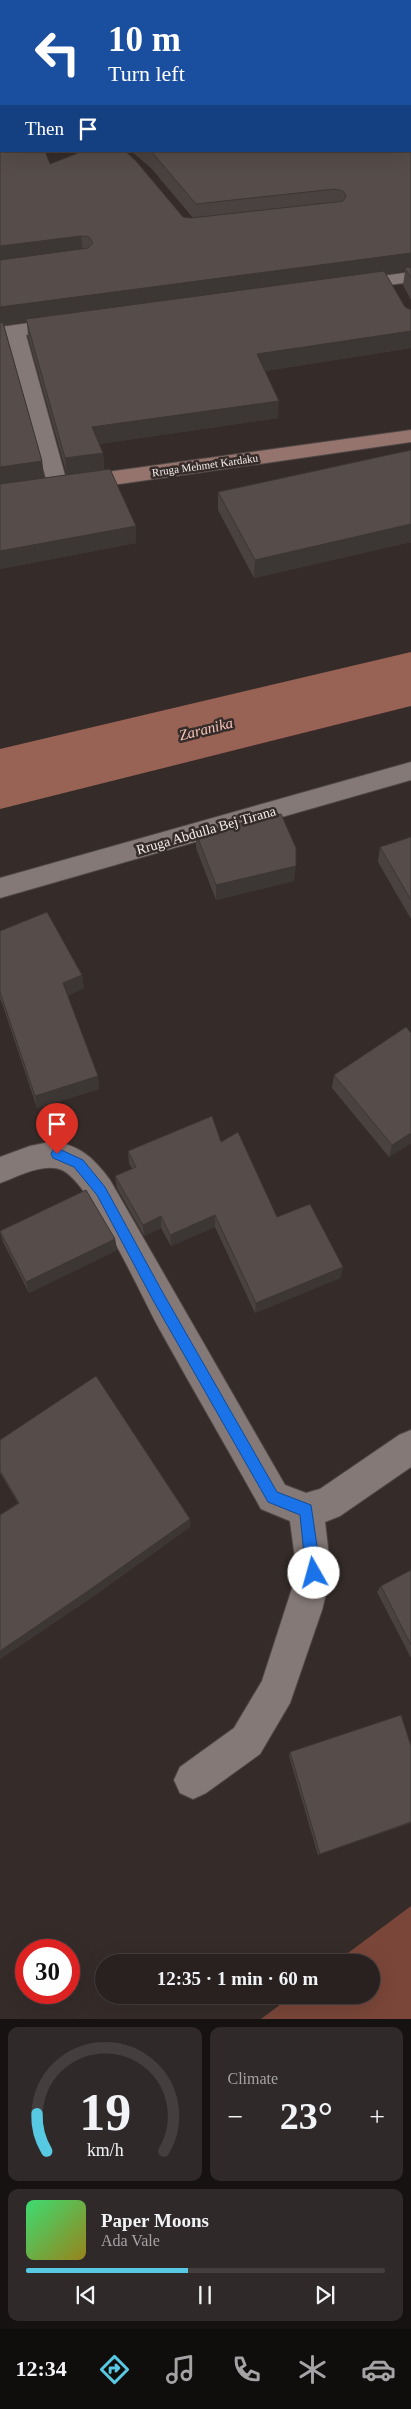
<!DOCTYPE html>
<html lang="en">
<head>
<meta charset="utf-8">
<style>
  :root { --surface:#282120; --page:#302929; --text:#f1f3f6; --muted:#a5a3a5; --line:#443e3e; --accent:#57c9e3 }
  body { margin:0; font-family:"Times New Roman",serif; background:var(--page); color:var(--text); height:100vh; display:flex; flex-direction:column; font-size:19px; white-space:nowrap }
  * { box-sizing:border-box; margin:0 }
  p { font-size:16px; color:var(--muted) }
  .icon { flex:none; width:28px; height:28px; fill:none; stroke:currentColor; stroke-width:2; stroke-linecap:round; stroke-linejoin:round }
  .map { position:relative; height:2019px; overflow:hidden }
  .drawer { display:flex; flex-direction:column; gap:8px; padding:8px; background:#161212; flex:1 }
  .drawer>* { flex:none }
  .hud { position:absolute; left:0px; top:0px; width:411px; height:152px; box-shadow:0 5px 20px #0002,0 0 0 1px var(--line); background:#1a4fa0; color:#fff; overflow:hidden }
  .speed { position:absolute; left:15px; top:1939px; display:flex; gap:10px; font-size:25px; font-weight:700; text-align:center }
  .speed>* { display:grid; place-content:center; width:65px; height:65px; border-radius:50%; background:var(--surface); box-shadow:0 5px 20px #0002,0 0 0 1px var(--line); line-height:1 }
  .speed .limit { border:8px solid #d22; background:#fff; color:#111 }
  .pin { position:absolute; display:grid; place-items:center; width:42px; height:42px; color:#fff; margin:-51px -21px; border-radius:50% 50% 50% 0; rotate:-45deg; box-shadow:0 0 5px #0007 }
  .pin .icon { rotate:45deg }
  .me { position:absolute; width:55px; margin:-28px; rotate:353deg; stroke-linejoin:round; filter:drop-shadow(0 0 4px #0008) }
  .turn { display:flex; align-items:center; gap:18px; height:105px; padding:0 25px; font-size:22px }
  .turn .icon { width:65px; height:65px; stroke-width:2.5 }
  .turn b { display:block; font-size:35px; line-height:42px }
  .then { display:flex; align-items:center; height:48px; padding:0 25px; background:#0003; gap:10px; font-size:19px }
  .big { font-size:38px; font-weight:700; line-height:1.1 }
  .drawer .widget { flex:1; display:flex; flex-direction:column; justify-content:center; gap:8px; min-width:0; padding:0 18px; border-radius:10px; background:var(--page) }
  .drawer .dial { align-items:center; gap:0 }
  .dial svg { height:130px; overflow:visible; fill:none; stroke:var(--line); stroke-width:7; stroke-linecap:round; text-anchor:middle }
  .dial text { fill:var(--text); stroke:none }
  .song { display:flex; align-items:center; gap:15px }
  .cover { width:60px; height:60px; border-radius:8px; background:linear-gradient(135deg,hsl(140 70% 55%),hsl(50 70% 35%)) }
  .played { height:5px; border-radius:2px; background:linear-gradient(90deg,var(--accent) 45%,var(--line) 45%) }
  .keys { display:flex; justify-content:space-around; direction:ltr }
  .heat { display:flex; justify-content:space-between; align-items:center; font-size:28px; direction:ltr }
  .drawer .tiles { flex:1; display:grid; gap:8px; grid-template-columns:1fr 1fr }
  .widget:last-child { grid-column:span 2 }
  .trip { position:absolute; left:95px; top:1954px; width:285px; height:50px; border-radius:25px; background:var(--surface); box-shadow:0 5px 20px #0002,0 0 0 1px var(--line); font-weight:700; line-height:50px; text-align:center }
  .menu { display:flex; height:80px; justify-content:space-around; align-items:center; background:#100d0d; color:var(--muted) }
  .menu .icon { width:35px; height:35px }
  .menu .active { color:var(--accent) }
  .menu b { font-size:22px; color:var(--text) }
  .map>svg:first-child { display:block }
  .forest { fill:#7a4639 }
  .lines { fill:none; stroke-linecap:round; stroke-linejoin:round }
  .river { fill:#986254; fill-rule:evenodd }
  .street-casing { stroke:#504847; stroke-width:2 }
  .secondary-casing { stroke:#504847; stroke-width:2 }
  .street { fill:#847977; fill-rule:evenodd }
  .secondary { fill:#94746c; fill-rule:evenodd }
  .wall { fill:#4a4240; fill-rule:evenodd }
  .shaded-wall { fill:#3c3634 }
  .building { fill:#564d4a; stroke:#3c3634 }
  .route { fill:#1a73e8; stroke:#114b97 }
  .labels { text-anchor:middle; stroke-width:5; stroke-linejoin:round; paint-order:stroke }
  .far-street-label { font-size:11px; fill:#f4eeed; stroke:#352c2a }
  .street-label { font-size:14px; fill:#f4eeed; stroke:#352c2a }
  .water-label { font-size:15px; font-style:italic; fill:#fac6b9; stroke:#352c2a }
</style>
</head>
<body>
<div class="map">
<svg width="411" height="2019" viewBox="0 0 411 2019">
  <rect width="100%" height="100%" fill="#352c2a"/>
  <path class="forest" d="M 411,1906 L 411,2019 L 261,2019 L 293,1995 L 371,1995 L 371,1962 L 336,1962 Z"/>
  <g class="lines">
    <path class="river" d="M 411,652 L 411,706 L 0,809 L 0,749 Z"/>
    <g class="street-casing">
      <g id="street">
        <path d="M 162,0 L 177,0 L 177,1 L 163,1 Z"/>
        <path d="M 410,27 L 411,28 L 411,38 L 410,37 Z"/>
        <rect x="0" y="41" width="1" height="10"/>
        <path d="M 411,272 L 411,282 L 353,290 L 347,289 L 344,285 L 347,281 L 353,280 Z"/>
        <path d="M 65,318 L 72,320 L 74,324 L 72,328 L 26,335 L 68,486 L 65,491 L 58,493 L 51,491 L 48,486 L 7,338 L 0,339 L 0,327 Z"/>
        <path d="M 411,762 L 411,780 L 0,898 L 0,878 Z"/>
        <path d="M 50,1142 C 78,1143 94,1158 110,1180 L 285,1485 L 306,1493 L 320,1489 L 399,1435 L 411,1430 L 411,1467 L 340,1516 L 325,1522 L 331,1573 L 322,1610 L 290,1703 L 260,1754 L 206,1793 L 193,1799 L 180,1793 L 174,1780 L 180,1767 L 234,1728 L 262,1681 L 297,1573 L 290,1521 L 261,1509 C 228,1449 193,1390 160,1330 C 142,1298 91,1183 62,1170 C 44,1162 17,1177 0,1183 L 0,1157 L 30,1146 Z"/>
      </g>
    </g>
    <g class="secondary-casing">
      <path id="secondary" d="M 411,430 L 411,442 L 78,490 L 71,488 L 68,483 L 71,478 L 78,476 Z"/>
    </g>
    <use href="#street" class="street"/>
    <use href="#secondary" class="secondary"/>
  </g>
  <g class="wall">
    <path d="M 411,52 L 411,300 L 403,285 L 405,271 L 386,274 L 405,307 L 411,310 L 411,348 L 265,371 L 278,418 L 99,444 L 103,453 L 104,470 L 136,526 L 136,543 L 0,569 L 0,89 L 50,164 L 183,217 L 191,218 L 193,218 L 151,168 L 131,151 L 410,151 ZM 27,322 L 28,337 L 67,475 L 44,478 L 42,461 L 4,325 Z"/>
    <path d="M 411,450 L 411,542 L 254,578 L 218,510 L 218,492 Z"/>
    <path d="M 196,833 L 294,881 L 216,900 L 196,848 Z"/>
    <path d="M 411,837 L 411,919 L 378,862 L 380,847 Z"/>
    <path d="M 0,931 L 82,975 L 84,988 L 67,996 L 98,1076 L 99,1089 L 37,1108 L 2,1003 L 0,999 Z"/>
    <path d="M 411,1033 L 411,1143 L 389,1157 L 332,1088 L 334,1075 Z"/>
    <path d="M 221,1142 L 277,1217 L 343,1267 L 340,1278 L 255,1313 L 215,1227 L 171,1246 L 161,1228 L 144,1236 L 117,1188 L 115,1176 L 132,1169 L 129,1163 L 128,1151 Z"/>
    <path d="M 0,1232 L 115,1239 L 117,1250 L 29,1293 L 3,1242 Z"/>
    <path d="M 0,1440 L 190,1519 L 190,1527 L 91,1598 L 0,1659 L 0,1515 L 18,1503 L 0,1473 Z"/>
    <path d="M 411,1570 L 411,1658 L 377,1592 L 381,1586 Z"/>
    <path d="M 411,1746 L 411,1823 L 318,1855 L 289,1756 L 290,1752 Z"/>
  </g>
  <g class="shaded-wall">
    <path d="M 181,0 L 231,0 L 225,1 L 181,1 Z"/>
    <path d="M 81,236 L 83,253 L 0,264 L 0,246 Z"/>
    <path d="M 411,253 L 411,270 L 405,268 L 405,271 L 27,321 L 26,319 L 27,322 L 0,325 L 0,307 Z"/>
    <path d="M 411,331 L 411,348 L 257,372 L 257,354 Z"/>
    <path d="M 279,401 L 278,418 L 93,445 L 92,427 Z"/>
    <path d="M 103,453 L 104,471 L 67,476 L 65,458 Z"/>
    <path d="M 42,461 L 44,479 L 0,485 L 0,467 Z"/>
    <path d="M 411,524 L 411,542 L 254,578 L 255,560 Z"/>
    <path d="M 136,526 L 136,543 L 0,569 L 0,551 Z"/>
    <path d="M 296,866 L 294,881 L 216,900 L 216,885 Z"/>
    <path d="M 82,975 L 84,988 L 65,997 L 63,983 Z"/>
    <path d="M 98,1076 L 99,1089 L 37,1108 L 35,1096 Z"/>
    <path d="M 411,1133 L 411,1143 L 389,1157 L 392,1145 Z"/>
    <path d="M 215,1215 L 215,1227 L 171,1246 L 170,1235 Z"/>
    <path d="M 161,1216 L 161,1228 L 144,1236 L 143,1225 Z"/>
    <path d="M 115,1239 L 117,1250 L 29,1293 L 26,1282 Z"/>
    <path d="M 343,1267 L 340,1278 L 255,1313 L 256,1303 Z"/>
    <path d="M 190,1519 L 190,1527 L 91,1598 L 0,1659 L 0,1651 Z"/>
    <path d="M 411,1822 L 411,1823 L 318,1855 L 320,1854 Z"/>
  </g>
  <g class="building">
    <path d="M 410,52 L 411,52 L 411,253 L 0,307 L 0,260 L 88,248 L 93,243 L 89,237 L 81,236 L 0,246 L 0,89 L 1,89 L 1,151 L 45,151 L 50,164 L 83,151 L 125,151 L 136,161 L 183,217 L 191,218 L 336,202 L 343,201 L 346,196 L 343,191 L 335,189 L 196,204 L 151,151 L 410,151 Z"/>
    <path d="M 411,267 L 411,278 L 405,268 Z"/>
    <path d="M 384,271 L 405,307 L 411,310 L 411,331 L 257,354 L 279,401 L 92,427 L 103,453 L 65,458 L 26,319 Z"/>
    <path d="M 0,322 L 3,323 L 42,461 L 0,467 Z"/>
    <path d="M 411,450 L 411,524 L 255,560 L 218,492 Z"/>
    <path d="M 110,469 L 136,526 L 0,551 L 0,484 Z"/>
    <path d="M 281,814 L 296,848 L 296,866 L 216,885 L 196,833 Z"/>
    <path d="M 411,837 L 411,900 L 380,847 Z"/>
    <path d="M 47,912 L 82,975 L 63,983 L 98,1076 L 35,1096 L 0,992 L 0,931 Z"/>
    <path d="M 406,1027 L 411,1033 L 411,1133 L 392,1145 L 334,1075 Z"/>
    <path d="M 212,1116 L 221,1142 L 238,1132 L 277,1217 L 310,1204 L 343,1267 L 256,1303 L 215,1215 L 170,1235 L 161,1216 L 143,1225 L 115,1176 L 136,1167 L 128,1151 Z"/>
    <path d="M 86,1190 L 115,1239 L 26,1282 L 0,1231 Z"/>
    <path d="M 96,1376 L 190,1519 L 88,1591 L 0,1651 L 0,1515 L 19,1503 L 0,1471 L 0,1440 Z"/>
    <path d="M 411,1570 L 411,1645 L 381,1586 Z"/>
    <path d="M 401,1715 L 411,1746 L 411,1822 L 320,1854 L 290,1752 Z"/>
  </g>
  <path class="route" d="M 57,1148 L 83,1160 L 105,1187 L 163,1293 L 277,1492 L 311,1505 L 321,1573 L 319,1578 L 314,1580 L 309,1578 L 306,1573 L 300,1515 L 268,1502 L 154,1302 L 97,1195 L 74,1167 L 53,1158 L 51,1154 L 53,1150 Z"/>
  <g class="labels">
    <g class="far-street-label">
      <text transform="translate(205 465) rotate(-8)" y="4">Rruga Mehmet Kardaku</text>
    </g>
    <g class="street-label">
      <text transform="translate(206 830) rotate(-16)" y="5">Rruga Abdulla Bej Tirana</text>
    </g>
    <g class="water-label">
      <text transform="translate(206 729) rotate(-14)" y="5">Zaranika</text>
    </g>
  </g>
</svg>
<div class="speed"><div class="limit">30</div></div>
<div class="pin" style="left:57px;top:1154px;background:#d93025"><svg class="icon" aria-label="arrive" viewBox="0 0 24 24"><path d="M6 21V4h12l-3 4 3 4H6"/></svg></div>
<svg class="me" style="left:314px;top:1573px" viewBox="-20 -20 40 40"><circle r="19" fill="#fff"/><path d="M0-13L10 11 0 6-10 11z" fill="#1a73e8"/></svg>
<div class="trip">12:35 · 1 min · 60 m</div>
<div class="hud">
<div class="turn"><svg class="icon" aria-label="left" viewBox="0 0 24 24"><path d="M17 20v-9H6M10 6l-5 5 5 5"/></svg><div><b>10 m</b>Turn left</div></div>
<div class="then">Then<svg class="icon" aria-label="arrive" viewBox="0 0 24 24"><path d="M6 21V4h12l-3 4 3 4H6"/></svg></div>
</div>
</div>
<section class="drawer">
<div class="tiles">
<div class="widget dial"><svg viewBox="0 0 100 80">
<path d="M14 69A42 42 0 1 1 86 69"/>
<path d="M14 69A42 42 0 0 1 8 46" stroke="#57c9e3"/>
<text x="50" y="56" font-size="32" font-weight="700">19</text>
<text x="50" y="72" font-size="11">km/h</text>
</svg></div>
<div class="widget"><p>Climate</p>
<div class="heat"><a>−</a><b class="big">23°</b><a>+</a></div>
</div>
<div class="widget">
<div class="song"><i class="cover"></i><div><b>Paper Moons</b><p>Ada Vale</p></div></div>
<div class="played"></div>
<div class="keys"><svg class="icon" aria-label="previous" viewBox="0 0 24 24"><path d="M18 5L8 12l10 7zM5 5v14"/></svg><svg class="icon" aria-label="pause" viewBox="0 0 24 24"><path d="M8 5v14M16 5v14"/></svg><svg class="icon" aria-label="next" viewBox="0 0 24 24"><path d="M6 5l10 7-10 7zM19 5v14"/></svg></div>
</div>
</div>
</section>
<nav class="menu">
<b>12:34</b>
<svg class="icon active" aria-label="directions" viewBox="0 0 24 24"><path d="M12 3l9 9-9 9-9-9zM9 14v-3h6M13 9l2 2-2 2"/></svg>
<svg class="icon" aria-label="music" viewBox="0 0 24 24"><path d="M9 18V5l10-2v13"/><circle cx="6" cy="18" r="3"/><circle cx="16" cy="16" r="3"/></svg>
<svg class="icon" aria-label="phone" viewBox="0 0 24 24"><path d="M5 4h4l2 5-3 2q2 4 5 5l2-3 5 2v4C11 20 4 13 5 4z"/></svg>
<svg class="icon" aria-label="climate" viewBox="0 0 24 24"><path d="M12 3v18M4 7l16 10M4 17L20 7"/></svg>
<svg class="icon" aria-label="car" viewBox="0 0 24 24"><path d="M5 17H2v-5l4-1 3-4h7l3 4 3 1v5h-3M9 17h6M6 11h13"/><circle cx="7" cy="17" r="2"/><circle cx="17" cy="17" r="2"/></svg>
</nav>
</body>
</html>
